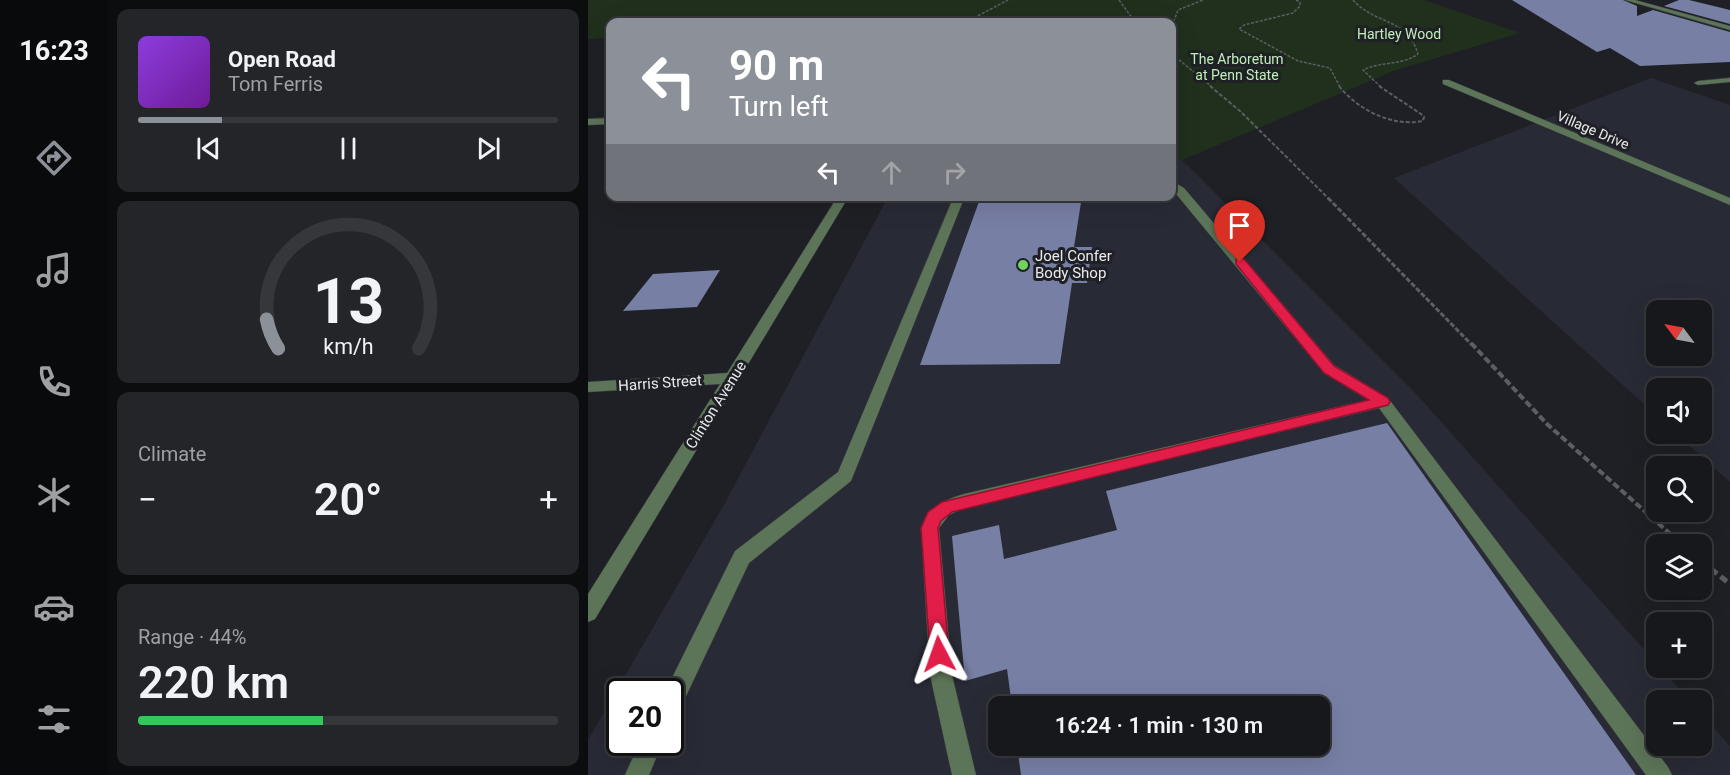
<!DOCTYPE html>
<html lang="en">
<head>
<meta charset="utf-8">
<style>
  :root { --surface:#16181c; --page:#232529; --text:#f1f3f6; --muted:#9ea0a3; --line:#35373b; --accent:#8c9099 }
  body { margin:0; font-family:Roboto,sans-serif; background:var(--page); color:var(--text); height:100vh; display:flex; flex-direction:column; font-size:22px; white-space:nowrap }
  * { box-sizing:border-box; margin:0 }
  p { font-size:20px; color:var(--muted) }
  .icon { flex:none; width:33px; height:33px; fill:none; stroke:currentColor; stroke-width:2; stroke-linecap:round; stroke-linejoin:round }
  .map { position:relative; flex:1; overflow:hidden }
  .side { display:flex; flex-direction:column; gap:9px; padding:9px; background:#0c0d0f; width:480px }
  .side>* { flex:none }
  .guide { position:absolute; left:18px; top:18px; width:570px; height:183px; border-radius:12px; box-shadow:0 6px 24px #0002,0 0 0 2px var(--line); background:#8c9099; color:#fff; overflow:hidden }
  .needle { width:39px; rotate:302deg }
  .buttons { position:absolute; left:1058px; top:300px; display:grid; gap:12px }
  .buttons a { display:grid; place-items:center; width:66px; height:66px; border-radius:12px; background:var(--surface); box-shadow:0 6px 24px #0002,0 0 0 2px var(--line); font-size:30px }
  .speed { position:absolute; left:18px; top:678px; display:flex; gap:12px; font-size:30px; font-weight:700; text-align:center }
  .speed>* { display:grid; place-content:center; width:78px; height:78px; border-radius:50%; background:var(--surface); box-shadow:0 6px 24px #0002,0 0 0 2px var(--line); line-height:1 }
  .speed .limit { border:3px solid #111; border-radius:9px; background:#fff; color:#111 }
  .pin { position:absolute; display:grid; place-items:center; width:51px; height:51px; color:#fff; margin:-62px -26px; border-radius:50% 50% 50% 0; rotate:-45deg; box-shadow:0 0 6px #0007 }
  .pin .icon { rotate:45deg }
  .me { position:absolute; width:66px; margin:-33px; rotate:356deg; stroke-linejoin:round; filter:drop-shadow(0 0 4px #0008) }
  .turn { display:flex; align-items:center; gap:21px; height:126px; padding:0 24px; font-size:27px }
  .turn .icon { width:78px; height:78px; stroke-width:2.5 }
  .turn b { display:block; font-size:42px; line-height:51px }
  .lanes { display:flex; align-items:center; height:57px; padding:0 24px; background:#0003; justify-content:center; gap:30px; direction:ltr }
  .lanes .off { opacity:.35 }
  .big { font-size:45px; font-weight:600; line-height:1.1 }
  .side .widget { flex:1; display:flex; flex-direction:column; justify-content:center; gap:9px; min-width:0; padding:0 21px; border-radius:12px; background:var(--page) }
  .side .dial { align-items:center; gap:0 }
  .dial svg { height:156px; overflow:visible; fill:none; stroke:var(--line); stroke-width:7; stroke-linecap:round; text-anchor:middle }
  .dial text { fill:var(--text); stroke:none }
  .song { display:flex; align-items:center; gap:18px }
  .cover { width:72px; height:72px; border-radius:9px; background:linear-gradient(135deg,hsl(270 70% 55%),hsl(280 70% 35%)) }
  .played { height:6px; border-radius:3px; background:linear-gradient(90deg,var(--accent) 20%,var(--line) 20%) }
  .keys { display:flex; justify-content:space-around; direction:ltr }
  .heat { display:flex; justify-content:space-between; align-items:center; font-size:33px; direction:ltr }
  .charge { height:9px; border-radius:4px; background:linear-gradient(90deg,#34c759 44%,var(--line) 0) }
  .trip { position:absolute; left:400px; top:696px; width:342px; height:60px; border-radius:12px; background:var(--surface); box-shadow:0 6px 24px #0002,0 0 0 2px var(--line); font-weight:600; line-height:60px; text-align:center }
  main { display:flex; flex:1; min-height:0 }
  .menu { display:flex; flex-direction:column; width:108px; justify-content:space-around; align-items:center; background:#090a0b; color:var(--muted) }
  .menu .icon { width:42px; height:42px }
  .menu .active { color:var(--accent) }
  .menu b { font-size:27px; color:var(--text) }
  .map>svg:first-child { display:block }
  .built { fill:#282b35; fill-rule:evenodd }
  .green { fill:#20301d }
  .building { fill:#787fa5 }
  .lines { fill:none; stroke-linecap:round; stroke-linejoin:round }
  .minor-casing { stroke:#3a3c41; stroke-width:1 }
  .path-far4 { stroke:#5c5e63; stroke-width:1.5; stroke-dasharray:3 1.5; stroke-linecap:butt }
  .path-far3 { stroke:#5c5e63; stroke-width:2; stroke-dasharray:4 2; stroke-linecap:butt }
  .path-far2 { stroke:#5c5e63; stroke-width:3; stroke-dasharray:5 2; stroke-linecap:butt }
  .path-far1 { stroke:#5c5e63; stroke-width:4; stroke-dasharray:7 3; stroke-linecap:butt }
  .path { stroke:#5c5e63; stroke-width:5; stroke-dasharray:8 4.5; stroke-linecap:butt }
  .minor { fill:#5c7457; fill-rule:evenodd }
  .route { fill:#e11d48; stroke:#92132f; stroke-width:1.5 }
  .poi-dot { fill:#71d25e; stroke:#1e2025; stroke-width:2 }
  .labels { text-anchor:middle; stroke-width:6; stroke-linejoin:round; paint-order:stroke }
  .far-park-label { font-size:14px; fill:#c0eeb7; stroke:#1e2025 }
  .far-street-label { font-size:14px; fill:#e9eaee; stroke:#1e2025 }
  .poi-label { font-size:15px; fill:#e9eaee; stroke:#1e2025; text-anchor:start }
  .street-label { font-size:15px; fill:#e9eaee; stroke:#1e2025 }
</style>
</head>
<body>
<main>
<nav class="menu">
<b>16:23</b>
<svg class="icon active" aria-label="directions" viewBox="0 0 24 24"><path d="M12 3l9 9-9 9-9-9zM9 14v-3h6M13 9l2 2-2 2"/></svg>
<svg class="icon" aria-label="music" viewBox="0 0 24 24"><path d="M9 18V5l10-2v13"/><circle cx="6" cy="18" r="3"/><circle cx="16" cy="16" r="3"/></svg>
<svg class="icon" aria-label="phone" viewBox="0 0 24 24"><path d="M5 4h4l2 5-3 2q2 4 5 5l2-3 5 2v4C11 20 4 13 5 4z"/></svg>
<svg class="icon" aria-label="climate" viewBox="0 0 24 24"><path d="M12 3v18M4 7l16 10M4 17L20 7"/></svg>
<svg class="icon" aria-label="car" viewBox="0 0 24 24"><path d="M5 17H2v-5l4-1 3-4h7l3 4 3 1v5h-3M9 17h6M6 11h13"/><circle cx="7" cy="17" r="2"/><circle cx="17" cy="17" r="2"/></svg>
<svg class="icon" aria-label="filters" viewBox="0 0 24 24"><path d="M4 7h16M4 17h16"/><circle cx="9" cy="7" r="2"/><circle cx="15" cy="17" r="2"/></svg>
</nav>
<section class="side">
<div class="widget">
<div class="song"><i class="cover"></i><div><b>Open Road</b><p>Tom Ferris</p></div></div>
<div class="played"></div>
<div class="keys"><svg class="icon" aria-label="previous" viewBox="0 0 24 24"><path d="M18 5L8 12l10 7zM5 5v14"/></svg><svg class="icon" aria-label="pause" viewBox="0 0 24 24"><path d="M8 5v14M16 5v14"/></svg><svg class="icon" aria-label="next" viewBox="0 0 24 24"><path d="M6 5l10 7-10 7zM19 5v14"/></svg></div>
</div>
<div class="widget dial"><svg viewBox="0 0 100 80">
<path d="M14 69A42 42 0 1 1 86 69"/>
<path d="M14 69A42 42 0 0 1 8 54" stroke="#8c9099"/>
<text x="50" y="56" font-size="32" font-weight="700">13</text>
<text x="50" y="72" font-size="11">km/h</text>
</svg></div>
<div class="widget"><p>Climate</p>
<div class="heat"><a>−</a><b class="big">20°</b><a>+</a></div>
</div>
<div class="widget"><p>Range · 44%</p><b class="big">220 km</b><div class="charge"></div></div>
</section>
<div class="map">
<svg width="1142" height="775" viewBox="0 0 1142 775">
  <rect width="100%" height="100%" fill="#1e2025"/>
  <g class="built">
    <path d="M 1063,78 L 1142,105 L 1142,482 L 1088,434 L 1113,434 L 1113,388 L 1068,388 L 1068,415 L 806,178 ZM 1068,310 L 1113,310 L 1113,356 L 1068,356 Z"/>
    <path d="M 584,160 L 594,160 L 831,397 L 1068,663 L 1068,668 L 1072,668 L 1102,700 L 1068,700 L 1068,746 L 1113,746 L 1113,713 L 1142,746 L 1142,775 L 0,775 L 0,740 L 137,503 L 300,197 L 584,196 ZM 32,692 L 82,692 L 82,742 L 32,742 ZM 411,706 L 732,706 L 732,746 L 411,746 Z"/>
  </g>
  <path class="green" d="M 0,0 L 836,0 L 932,33 L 808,70 L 594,160 L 584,160 L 584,22 L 22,22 L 22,38 L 0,39 Z"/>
  <g class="building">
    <path d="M 924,0 L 1035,0 L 1049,6 L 1049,16 L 1065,10 L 1142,32 L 1142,62 L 1052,66 L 1022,48 L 1009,52 Z"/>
    <path d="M 1091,0 L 1101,0 L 1142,10 L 1142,24 L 1076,6 Z"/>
    <path d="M 393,196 L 494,196 L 486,247 L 504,247 L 499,283 L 484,283 L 472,364 L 332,365 Z"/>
    <path d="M 132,270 L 109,307 L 35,311 L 65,274 Z"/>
    <path d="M 799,423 L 1048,775 L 433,775 L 429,746 L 732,746 L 732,706 L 424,706 L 419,669 L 377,681 L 364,536 L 411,525 L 416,559 L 529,530 L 518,491 Z"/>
  </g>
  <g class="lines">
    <g class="minor-casing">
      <g id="minor">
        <path d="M 1037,0 L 1047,0 L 1142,26 L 1142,30 Z"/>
        <path d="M 1142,78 L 1142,82 L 1110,85 L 1106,83 L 1110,81 Z"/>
        <path d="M 855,80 L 861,80 L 1142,198 L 1142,205 L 855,84 Z"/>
        <path d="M 22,118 L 22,124 L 0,125 L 0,119 Z"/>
        <path d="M 584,181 L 596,188 L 746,365 L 800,398 L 1080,767 L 1084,775 L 1058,775 L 791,408 L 376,508 L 361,515 L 351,528 L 364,675 L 388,775 L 364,775 L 342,675 L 333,528 C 342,507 355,500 376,494 L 780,400 L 736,373 L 584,189 Z"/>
        <path d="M 250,196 L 261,196 L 7,619 L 0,622 L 0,594 L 132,384 L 0,392 L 0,382 L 139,373 Z"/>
        <path d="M 366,196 L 377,196 L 263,481 L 161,563 L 90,713 L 82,716 L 82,692 L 77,692 L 147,551 L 250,472 Z"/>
        <path d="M 52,742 L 75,742 L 61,775 L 37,775 Z"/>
      </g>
    </g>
    <g class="path-far4">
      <path d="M 531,0 L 547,22"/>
      <path d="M 708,0 L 712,2 L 712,6 L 705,13 L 656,25 L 651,29 L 710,61 L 742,68 L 752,87"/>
      <path d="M 765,0 C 787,25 819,17 830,54 C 813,66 793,61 775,70 L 793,87"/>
      <path d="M 378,22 L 420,0"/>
      <path d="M 584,26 L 590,10 L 615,0"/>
      <path d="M 584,54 L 624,87"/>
    </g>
    <g class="path-far3">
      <path d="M 622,86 L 652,111 L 741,199"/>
      <path d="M 751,86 C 770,110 804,127 835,121 L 836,117 L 833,114 L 791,86"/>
    </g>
    <path class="path-far2" d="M 740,198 L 884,345"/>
    <path class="path-far1" d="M 883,343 L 959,424 L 1080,532"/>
    <g class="path">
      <path d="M 1078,531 L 1093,544"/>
      <path d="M 1113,561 L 1142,584"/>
    </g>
    <use href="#minor" class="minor"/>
  </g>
  <path class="route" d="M 652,258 L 656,259 L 746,366 L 800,398 L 802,402 L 800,405 L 364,512 L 353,521 L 350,528 L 361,654 L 358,661 L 351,663 L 344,661 L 342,654 L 333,528 L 340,512 L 354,502 L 781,400 L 736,373 L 648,264 L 648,259 Z"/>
  <circle class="poi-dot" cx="435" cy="265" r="6"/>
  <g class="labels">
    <g class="far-park-label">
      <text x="811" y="39">Hartley Wood</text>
      <text x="649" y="64">The Arboretum<tspan x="649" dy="16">at Penn State</tspan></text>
    </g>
    <g class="far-street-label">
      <text transform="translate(1005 130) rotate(23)" y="5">Village Drive</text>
    </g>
    <g class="poi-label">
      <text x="447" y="261">Joel Confer<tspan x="447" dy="17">Body Shop</tspan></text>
    </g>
    <g class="street-label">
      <text transform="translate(72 383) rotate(-4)" y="5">Harris Street</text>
      <text transform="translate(128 405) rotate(-58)" y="5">Clinton Avenue</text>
    </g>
  </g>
</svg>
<div class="buttons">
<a><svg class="needle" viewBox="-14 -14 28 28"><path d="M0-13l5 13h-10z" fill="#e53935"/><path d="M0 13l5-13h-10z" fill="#9ea0a3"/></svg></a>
<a><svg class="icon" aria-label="sound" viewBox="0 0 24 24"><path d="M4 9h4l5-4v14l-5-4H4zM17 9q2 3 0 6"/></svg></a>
<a><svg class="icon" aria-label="search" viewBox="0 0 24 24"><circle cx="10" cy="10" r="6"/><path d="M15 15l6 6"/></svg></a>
<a><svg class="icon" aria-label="layers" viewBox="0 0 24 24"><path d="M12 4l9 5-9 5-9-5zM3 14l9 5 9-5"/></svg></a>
<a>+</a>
<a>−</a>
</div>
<div class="speed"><div class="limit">20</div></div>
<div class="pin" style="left:652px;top:262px;background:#d93025"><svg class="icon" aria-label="arrive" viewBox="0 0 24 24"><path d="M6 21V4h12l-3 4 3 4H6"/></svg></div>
<svg class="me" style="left:351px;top:654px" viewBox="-20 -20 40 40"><path d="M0-17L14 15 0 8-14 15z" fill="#e11d48" stroke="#fff" stroke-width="4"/></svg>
<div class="trip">16:24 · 1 min · 130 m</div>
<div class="guide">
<div class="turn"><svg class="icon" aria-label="left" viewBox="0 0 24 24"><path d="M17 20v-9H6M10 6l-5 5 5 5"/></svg><div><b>90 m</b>Turn left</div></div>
<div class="lanes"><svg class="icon" aria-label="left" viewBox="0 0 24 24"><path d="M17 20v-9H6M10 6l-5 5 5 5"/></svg><svg class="icon off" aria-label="ahead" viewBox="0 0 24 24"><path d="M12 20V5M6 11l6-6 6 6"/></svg><svg class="icon off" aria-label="right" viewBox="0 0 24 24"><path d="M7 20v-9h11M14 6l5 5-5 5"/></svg></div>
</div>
</div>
</main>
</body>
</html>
